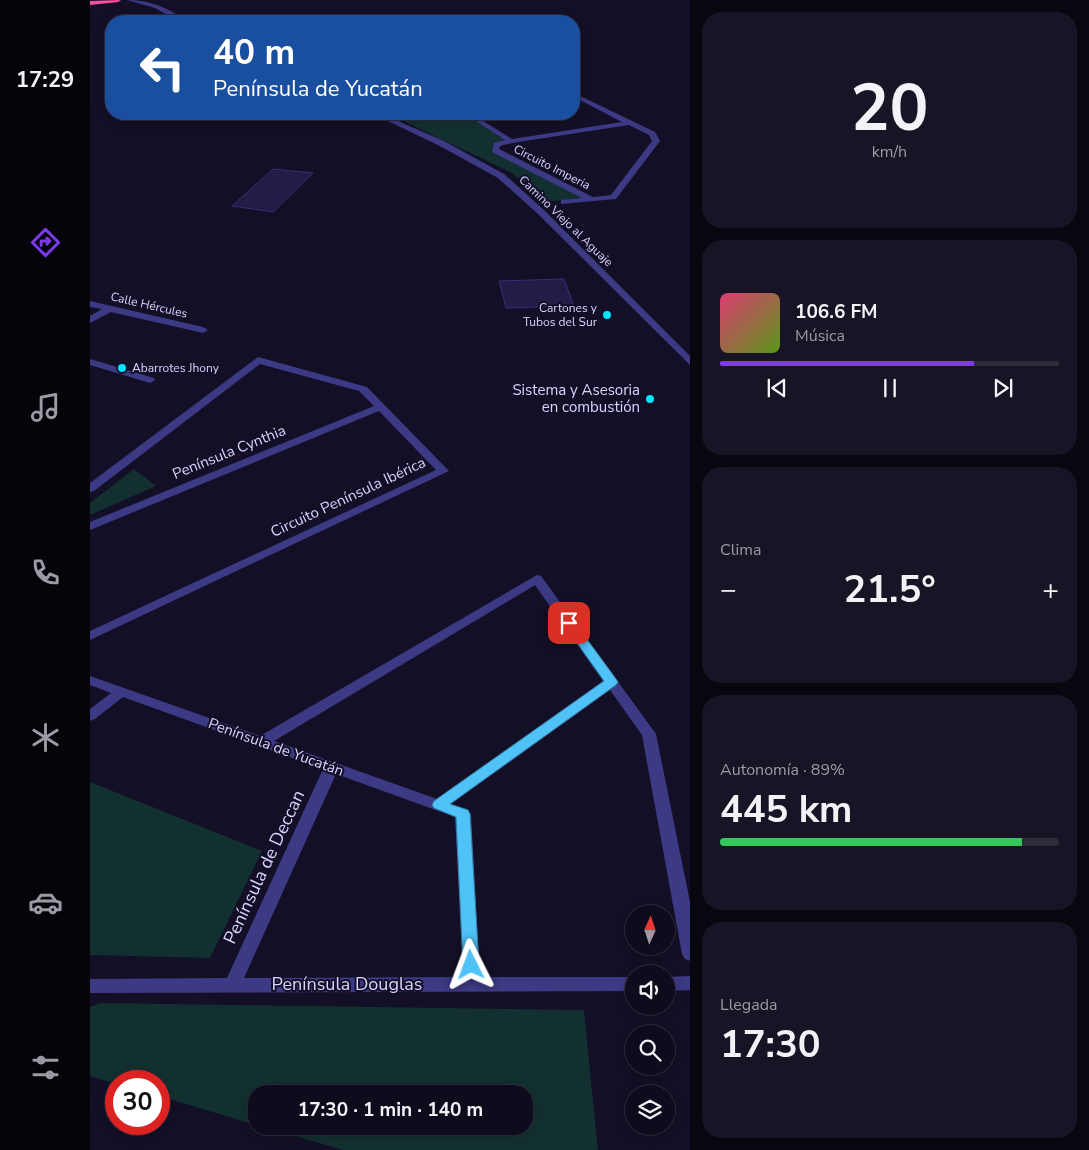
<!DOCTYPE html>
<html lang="es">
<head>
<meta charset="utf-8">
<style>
  :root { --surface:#0e0b1c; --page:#171425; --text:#f1f3f6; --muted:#9b9ba3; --line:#2e2b3b; --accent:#7c3aed }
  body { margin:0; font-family:"Nunito Sans",sans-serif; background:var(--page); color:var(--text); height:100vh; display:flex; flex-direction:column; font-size:19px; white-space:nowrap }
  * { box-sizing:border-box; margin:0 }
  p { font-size:16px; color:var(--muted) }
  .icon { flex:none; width:28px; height:28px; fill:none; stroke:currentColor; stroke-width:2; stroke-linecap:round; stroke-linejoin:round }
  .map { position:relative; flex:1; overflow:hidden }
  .drawer { display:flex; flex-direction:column; gap:12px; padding:12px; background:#08060f; width:399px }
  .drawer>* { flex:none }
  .guide { position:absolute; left:15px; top:15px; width:475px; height:105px; border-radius:20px; box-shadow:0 2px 12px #0003,0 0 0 1px var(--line); background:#1a4fa0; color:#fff; overflow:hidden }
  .needle { width:32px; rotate:3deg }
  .tools { position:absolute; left:535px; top:905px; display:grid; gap:10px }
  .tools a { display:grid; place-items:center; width:50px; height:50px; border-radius:50%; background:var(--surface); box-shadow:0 2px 12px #0003,0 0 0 1px var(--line); font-size:25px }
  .speed { position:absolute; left:15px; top:1070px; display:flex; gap:10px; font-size:25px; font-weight:700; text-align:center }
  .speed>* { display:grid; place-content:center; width:65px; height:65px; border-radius:50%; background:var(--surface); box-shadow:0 2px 12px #0003,0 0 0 1px var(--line); line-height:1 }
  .speed .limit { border:8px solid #d22; background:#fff; color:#111 }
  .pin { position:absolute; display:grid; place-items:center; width:42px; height:42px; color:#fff; margin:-21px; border-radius:10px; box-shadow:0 2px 8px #0006 }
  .me { position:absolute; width:55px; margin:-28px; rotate:357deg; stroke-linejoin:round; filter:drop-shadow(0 0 4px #0008) }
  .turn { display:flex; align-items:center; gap:18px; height:105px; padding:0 25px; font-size:22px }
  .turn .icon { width:65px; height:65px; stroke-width:2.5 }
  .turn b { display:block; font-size:35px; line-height:42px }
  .big { font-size:38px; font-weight:700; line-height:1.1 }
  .drawer .widget { flex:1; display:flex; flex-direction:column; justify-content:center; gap:8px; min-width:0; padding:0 18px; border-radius:20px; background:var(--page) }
  .drawer .dial { align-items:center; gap:0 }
  .dial b { font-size:65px; line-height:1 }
  .song { display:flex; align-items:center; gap:15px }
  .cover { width:60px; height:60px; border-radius:8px; background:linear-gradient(135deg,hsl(340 70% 55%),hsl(90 70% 35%)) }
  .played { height:5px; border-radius:2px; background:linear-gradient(90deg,var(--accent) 75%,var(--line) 75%) }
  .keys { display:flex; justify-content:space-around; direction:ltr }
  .heat { display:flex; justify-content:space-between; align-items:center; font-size:28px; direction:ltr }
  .charge { height:8px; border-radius:4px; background:linear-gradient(90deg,#34c759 89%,var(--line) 0) }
  .trip { position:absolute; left:158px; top:1085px; width:285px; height:50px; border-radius:20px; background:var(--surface); box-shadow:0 2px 12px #0003,0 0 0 1px var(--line); font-weight:700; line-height:50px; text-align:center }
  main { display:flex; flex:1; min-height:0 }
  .tabs { display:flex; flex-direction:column; width:90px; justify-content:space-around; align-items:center; background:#06040b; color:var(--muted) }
  .tabs .icon { width:35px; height:35px }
  .tabs .active { color:var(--accent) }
  .tabs b { font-size:22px; color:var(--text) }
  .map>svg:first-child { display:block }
  .green { fill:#12302f }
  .building { fill:#241b47; stroke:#3b2d73 }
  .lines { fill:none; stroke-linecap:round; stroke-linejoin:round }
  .minor { fill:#3d3a85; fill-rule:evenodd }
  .highway { fill:#ff4fa3; fill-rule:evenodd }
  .route { fill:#4fc3f7; stroke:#337fa1 }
  .poi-dot { fill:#00e5ff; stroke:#130f26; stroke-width:2 }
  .labels { text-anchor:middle; stroke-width:4; stroke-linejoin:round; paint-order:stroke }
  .far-street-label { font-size:12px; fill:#d9d4ff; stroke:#130f26 }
  .far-poi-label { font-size:12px; fill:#d9d4ff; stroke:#130f26; text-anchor:end }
  .poi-label { font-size:15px; fill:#d9d4ff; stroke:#130f26; text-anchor:end }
  .street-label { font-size:15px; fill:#d9d4ff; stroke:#130f26 }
  .near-street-label { font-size:18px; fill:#d9d4ff; stroke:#130f26 }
</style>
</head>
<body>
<main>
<nav class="tabs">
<b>17:29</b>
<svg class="icon active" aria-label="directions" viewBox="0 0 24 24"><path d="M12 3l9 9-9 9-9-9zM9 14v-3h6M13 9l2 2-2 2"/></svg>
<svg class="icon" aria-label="music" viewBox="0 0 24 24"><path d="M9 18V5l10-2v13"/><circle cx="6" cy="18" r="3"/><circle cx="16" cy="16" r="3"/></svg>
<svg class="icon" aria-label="phone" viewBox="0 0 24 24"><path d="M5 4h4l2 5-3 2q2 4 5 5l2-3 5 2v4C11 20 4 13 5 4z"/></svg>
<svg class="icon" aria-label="climate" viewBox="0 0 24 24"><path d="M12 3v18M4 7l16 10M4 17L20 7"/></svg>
<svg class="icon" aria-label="car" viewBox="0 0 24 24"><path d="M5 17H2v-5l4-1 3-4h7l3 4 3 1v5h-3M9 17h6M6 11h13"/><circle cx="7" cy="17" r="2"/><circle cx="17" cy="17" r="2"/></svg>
<svg class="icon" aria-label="filters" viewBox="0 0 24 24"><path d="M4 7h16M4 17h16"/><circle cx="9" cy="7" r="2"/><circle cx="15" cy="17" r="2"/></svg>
</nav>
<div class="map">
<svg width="601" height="1150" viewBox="0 0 601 1150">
  <rect width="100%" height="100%" fill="#130f26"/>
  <g class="green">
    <path d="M 363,114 L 378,115 L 415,140 L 405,144 L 402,150 L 407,154 L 495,198 L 455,202 L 422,173 L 311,120 Z"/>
    <path d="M 44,469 L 66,486 L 0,515 L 0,503 Z"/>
    <path d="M 0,782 L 172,851 L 120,958 L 0,955 Z"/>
    <path d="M 11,1003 L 494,1010 L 508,1150 L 253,1150 L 172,1126 L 434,1126 L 434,1094 L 166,1094 L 166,1125 L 69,1096 L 69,1081 L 26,1081 L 26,1084 L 0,1076 L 0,1007 Z"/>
  </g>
  <g class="building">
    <path d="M 183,169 L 223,173 L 183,212 L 142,206 Z"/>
    <path d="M 474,279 L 484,306 L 416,308 L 409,281 Z"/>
  </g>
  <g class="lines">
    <g class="minor">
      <path d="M 37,0 C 58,0 79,7 95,21 L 88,21 L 65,8 Z"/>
      <path d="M 484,93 L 565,132 L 570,141 L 526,199 L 471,204 L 471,200 L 492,198 L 402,152 L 404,143 L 415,140 L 375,114 L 382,114 L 422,139 L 532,122 L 484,97 ZM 539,125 L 559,135 L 562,141 L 521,195 L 503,197 L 409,149 L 410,146 L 422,143 Z"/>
      <path d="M 283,114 L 291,114 L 300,118 L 352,114 L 349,116 L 308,121 L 354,141 L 414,174 L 454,210 L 601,357 L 601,366 L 448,214 L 408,178 L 348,145 Z"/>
      <path d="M 0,301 L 113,327 L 118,330 L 113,333 L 21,312 L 0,323 L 0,316 L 12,309 L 0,307 Z"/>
      <path d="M 168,357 L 277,387 L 359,471 L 0,640 L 0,631 L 346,470 L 289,411 L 0,530 L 0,522 L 284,406 L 269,391 L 170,364 L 4,491 L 0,492 L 0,483 Z"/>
      <path d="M 0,359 L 64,378 L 65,380 L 60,383 L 0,365 Z"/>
      <path d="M 447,575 L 451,576 L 566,734 L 601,907 L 601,961 L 595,959 L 592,954 L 552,735 L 520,690 L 361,804 L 378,810 L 381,814 L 390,977 L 544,977 L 544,991 L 0,993 L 0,979 L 137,978 L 233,769 L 33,697 L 5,719 L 0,721 L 0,709 L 21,693 L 0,685 L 0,676 L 170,736 ZM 445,585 L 513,681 L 347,799 L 184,741 ZM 246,774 L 365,817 L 373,977 L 154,978 Z"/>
      <path d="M 601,976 L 601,990 L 576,991 L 576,977 Z"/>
    </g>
    <path class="highway" d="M 31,0 L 28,2 L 0,5 L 0,1 Z"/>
  </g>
  <path class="route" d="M 479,619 L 483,620 L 526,679 L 528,682 L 526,685 L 360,804 L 378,810 L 380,814 L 389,965 L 386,970 L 381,971 L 375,970 L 373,965 L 366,817 L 344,808 L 342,805 L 344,801 L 514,681 L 473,623 Z"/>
  <g class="poi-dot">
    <circle cx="517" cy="315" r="5"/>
    <circle cx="32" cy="368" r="5"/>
    <circle cx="560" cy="399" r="5"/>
  </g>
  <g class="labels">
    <g class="far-street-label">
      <text transform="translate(462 167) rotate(27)" y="4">Circuito Imperia</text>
      <text transform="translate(476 221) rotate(44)" y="4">Camino Viejo al Aguaje</text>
      <text transform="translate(59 305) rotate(13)" y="4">Calle Hércules</text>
    </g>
    <g class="far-poi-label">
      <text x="507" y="312">Cartones y<tspan x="507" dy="14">Tubos del Sur</tspan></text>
      <text x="42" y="372" text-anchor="start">Abarrotes Jhony</text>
    </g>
    <g class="poi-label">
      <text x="550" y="395">Sistema y Asesoria<tspan x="550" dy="17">en combustión</tspan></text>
    </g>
    <g class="street-label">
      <text transform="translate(139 452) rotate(-22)" y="5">Península Cynthia</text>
      <text transform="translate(258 497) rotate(-25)" y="5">Circuito Península Ibérica</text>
      <text transform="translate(186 747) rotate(20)" y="5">Península de Yucatán</text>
    </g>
    <g class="near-street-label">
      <text transform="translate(174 867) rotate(-65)" y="6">Península de Deccan</text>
      <text x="257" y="990">Península Douglas</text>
    </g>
  </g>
</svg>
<div class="tools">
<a><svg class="needle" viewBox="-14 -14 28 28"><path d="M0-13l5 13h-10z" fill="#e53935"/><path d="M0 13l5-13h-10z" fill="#9b9ba3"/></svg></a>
<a><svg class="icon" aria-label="sound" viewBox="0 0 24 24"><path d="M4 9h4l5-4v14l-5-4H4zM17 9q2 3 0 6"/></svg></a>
<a><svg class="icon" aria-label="search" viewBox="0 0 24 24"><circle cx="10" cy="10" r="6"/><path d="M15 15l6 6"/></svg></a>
<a><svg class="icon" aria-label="layers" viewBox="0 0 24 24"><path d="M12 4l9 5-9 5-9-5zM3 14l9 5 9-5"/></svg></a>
</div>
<div class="speed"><div class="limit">30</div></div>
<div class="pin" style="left:479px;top:623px;background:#d93025"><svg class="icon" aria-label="arrive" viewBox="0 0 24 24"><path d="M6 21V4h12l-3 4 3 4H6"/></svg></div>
<svg class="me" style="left:381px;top:965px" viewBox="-20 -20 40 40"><path d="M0-17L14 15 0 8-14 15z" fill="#4fc3f7" stroke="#fff" stroke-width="4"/></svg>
<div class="trip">17:30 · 1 min · 140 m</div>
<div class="guide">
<div class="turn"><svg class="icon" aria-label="left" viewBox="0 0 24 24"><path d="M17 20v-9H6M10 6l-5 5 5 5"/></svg><div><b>40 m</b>Península de Yucatán</div></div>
</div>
</div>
<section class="drawer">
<div class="widget dial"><b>20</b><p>km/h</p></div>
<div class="widget">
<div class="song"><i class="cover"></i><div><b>106.6 FM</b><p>Música</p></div></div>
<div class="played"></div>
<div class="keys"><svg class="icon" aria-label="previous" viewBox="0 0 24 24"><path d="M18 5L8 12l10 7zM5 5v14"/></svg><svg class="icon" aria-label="pause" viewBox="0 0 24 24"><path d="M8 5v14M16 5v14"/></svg><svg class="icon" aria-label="next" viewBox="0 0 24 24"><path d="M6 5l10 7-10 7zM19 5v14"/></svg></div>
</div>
<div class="widget"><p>Clima</p>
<div class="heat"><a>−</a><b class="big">21.5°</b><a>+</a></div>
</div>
<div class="widget"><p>Autonomía · 89%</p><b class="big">445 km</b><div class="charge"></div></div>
<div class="widget"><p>Llegada</p><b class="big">17:30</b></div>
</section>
</main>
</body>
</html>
